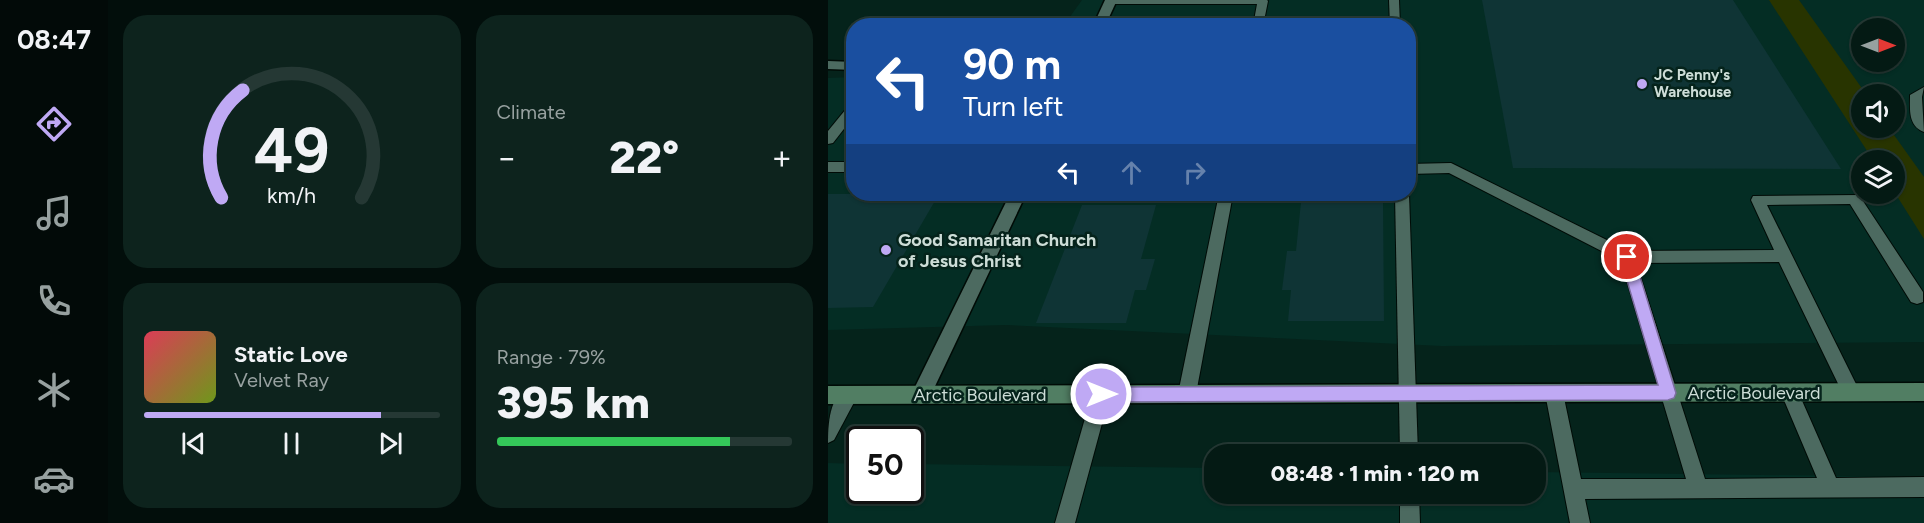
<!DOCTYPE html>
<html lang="en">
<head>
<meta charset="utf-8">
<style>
  :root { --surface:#041a14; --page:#0d231d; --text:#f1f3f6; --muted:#97a1a0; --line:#253834; --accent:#bfa9f4 }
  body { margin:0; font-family:Figtree,sans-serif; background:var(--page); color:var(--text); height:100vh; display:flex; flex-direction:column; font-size:22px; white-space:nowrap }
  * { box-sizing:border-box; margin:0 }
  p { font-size:20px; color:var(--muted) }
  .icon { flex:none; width:33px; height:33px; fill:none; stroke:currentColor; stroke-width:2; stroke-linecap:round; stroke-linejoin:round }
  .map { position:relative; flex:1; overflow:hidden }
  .side { display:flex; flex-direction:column; gap:15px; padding:15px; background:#020e0b; width:720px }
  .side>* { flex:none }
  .top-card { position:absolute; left:18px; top:18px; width:570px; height:183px; border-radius:24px; box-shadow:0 2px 4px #0004,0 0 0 2px var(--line); background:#1a4fa0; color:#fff; overflow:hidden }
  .needle { width:39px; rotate:90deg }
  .buttons { position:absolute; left:1023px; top:18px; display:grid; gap:12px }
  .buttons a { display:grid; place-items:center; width:54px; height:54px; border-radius:50%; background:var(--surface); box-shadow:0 2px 4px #0004,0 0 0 2px var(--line); font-size:30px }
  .speed { position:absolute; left:18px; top:426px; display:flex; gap:12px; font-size:30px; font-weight:700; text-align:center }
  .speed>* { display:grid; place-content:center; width:78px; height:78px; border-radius:50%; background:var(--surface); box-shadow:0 2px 4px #0004,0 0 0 2px var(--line); line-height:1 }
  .speed .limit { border:3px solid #111; border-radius:9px; background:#fff; color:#111 }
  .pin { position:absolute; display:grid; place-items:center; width:51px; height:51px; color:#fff; margin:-26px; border:3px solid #fff; border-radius:50%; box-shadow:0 2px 6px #0007 }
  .me { position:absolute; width:66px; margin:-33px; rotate:90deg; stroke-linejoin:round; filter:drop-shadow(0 0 4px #0008) }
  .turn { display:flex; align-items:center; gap:21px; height:126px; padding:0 18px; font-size:27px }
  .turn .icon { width:78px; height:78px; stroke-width:2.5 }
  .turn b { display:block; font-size:42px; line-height:51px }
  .lanes { display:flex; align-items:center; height:57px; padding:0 18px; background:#0003; justify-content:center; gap:30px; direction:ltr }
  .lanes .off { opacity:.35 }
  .big { font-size:45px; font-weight:800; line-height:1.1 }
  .side .tile { flex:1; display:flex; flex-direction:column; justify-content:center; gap:9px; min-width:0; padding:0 21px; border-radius:24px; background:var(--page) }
  .side .dial { align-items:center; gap:0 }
  .dial svg { height:156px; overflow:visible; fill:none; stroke:var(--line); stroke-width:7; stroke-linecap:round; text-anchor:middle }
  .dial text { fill:var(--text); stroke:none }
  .song { display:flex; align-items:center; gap:18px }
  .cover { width:72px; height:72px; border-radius:9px; background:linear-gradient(135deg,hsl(350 70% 55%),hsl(80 70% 35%)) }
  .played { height:6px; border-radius:3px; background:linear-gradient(90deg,var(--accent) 80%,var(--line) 80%) }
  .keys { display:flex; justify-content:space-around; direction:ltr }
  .heat { display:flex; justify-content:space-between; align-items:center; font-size:33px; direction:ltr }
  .charge { height:9px; border-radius:4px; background:linear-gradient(90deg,#34c759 79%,var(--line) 0) }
  .side .tiles { flex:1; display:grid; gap:15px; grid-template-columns:repeat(2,1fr) }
  .trip { position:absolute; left:376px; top:444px; width:342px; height:60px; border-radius:24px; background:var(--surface); box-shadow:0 2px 4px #0004,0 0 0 2px var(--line); font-weight:800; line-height:60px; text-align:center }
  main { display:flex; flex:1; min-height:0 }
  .menu { display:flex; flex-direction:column; width:108px; justify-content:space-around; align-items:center; background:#020a08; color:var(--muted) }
  .menu .icon { width:42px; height:42px }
  .menu .active { color:var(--accent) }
  .menu b { font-size:27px; color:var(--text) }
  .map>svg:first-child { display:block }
  .built { fill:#042d24; fill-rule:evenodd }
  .green { fill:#283400 }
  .building { fill:#0f3435 }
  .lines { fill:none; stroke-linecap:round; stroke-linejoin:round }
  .service-casing { stroke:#000b06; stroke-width:2 }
  .minor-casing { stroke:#000b06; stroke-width:3 }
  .secondary-casing { stroke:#000b06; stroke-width:3 }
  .service { fill:#4c6a60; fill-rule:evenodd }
  .minor { fill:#4c6a60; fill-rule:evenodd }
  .secondary { fill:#517e63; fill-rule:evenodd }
  .route { fill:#bfa9f4; stroke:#7c6e9f; stroke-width:1.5 }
  .poi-dot { fill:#bfa9f4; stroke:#05231b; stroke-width:2 }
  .labels { text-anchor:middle; stroke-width:5; stroke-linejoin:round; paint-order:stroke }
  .far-poi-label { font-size:15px; font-weight:bold; fill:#cdddd7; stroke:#05231b; text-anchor:start }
  .poi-label { font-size:18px; font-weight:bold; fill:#cdddd7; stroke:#05231b; text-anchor:start }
  .street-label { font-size:18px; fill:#cdddd7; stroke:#05231b }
</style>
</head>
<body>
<main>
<nav class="menu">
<b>08:47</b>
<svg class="icon active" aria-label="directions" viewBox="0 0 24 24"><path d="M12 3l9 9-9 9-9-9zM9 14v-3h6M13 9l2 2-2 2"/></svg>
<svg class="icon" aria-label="music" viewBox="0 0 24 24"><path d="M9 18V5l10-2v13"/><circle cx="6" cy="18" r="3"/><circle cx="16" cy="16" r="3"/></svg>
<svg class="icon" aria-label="phone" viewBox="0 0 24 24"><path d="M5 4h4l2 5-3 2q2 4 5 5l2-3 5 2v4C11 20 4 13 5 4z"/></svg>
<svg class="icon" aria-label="climate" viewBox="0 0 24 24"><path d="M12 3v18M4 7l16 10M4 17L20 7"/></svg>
<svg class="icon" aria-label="car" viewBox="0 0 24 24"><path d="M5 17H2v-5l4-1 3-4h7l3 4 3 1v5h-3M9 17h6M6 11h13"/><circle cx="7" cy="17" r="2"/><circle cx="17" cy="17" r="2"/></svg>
</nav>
<section class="side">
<div class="tiles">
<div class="tile dial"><svg viewBox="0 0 100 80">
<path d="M14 69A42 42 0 1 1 86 69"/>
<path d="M14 69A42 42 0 0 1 25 14" stroke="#bfa9f4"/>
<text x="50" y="56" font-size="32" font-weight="700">49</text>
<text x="50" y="72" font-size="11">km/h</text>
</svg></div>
<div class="tile"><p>Climate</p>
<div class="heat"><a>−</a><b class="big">22°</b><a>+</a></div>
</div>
<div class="tile">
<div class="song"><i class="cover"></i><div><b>Static Love</b><p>Velvet Ray</p></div></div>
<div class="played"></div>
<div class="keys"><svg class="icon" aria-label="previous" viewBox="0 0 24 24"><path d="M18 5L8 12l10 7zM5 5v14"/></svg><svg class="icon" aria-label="pause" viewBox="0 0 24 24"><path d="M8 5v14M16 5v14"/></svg><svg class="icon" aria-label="next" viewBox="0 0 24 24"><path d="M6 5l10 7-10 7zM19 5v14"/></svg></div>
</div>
<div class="tile"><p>Range · 79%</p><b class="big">395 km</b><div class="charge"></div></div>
</div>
</section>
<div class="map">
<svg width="1096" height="523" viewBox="0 0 1096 523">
  <rect width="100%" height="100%" fill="#05231b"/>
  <g class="built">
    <path d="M 254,0 L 1096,0 L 1096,342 L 614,346 L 178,325 L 0,330 L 0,78 L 25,77 L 26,194 L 580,194 L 580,26 L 236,25 ZM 1034,28 L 1066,28 L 1066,62 L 1034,62 ZM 1034,94 L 1066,94 L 1066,128 L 1034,128 ZM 1034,160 L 1066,160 L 1066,194 L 1034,194 Z"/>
    <path d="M 0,463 L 31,464 L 32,490 L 82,490 L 83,464 L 387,468 L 387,494 L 708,494 L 708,472 L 1096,477 L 1096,523 L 0,523 Z"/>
  </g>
  <path class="green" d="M 941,0 L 971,0 L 1038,94 L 1034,94 L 1034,128 L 1061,128 L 1096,177 L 1096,239 L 1067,193 L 1066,160 L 1045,160 Z"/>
  <g class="building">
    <path d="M 654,0 L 905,0 L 1013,169 L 685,168 Z"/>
    <path d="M 0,194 L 111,194 L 45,307 L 0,308 Z"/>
    <path d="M 473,202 L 555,202 L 556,321 L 460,321 L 463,290 L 454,290 L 459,251 L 468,251 Z"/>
    <path d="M 254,205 L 328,205 L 313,259 L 327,259 L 318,290 L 307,290 L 298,323 L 208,323 Z"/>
  </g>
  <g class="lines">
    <g class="service-casing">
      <g id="service">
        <path d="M 278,0 L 439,0 L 440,1 L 435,26 L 425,26 L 429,4 L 282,4 Z"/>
        <path d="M 561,0 L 571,0 L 572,26 L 562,26 Z"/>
        <path d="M 1096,87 L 1094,97 L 1096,132 C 1080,126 1082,110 1082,95 Z"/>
        <path d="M 26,108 L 26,116 L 5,143 L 0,144 L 0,131 L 18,109 Z"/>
        <rect x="0" y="162" width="26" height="10"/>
        <path d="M 623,163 L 801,251 L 946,250 L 923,200 L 925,196 L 1031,195 L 1095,292 L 1095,302 L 1089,304 L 1083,302 L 1022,204 L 939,205 L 1032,392 L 1029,398 L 1023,400 L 1017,398 L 951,262 L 808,263 L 877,479 L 989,478 L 953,393 L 956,387 L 962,385 L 968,387 L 1008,478 L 1096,477 L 1096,497 L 757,499 L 762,523 L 742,523 L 717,393 L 720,387 L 726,385 L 732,387 L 735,393 L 753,479 L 858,479 L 793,261 L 621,173 L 580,174 L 580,164 Z"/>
        <path d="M 391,194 L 405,194 L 368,394 L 365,400 L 359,402 L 353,400 L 350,394 Z"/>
        <path d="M 567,194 L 581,194 L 590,454 L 572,454 Z"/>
        <path d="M 273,386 L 279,388 L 282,394 L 247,523 L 227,523 L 264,394 L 267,388 Z"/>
        <path d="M 21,387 L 27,389 L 30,395 L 6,440 L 0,443 C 0,425 1,395 21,387 Z"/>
        <path d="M 572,494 L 591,494 L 592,523 L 572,523 Z"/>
      </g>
    </g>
    <g class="minor-casing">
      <g id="minor">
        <path d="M 277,0 L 289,0 L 277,26 L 265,26 Z"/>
        <path d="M 0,61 L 26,62 L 26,70 L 0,69 Z"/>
        <path d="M 182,194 L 198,194 L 100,401 L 93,404 L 86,401 L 83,395 L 86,389 Z"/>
      </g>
    </g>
    <g class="secondary-casing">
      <path id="secondary" d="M 1096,383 L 1096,401 L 0,404 L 0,386 Z"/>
    </g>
    <use href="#service" class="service"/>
    <use href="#minor" class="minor"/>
    <use href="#secondary" class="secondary"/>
  </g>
  <path class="route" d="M 799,252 L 806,257 L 848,393 L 846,398 L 840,400 L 273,402 L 268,400 L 266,394 L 268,389 L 273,387 L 830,385 L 792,257 Z"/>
  <g class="poi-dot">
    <circle cx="814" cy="84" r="6"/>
    <circle cx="58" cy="250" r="6"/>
  </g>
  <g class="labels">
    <g class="far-poi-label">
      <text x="826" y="80">JC Penny's<tspan x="826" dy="17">Warehouse</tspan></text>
    </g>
    <g class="poi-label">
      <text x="70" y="246">Good Samaritan Church<tspan x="70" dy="21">of Jesus Christ</tspan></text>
    </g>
    <g class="street-label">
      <text x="926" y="399">Arctic Boulevard</text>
      <text x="152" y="401">Arctic Boulevard</text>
    </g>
  </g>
</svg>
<div class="buttons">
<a><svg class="needle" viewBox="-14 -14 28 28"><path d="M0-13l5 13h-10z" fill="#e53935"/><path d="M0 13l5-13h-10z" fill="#97a1a0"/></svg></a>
<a><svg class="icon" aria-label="sound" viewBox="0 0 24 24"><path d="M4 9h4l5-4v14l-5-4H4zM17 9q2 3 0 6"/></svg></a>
<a><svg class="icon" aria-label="layers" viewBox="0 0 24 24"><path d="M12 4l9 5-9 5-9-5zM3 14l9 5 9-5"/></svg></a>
</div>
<div class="speed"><div class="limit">50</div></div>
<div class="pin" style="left:799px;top:257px;background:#d93025"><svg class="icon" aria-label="arrive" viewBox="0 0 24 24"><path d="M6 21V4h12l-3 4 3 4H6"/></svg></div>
<svg class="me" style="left:273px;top:394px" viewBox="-20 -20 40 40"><circle r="17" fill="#bfa9f4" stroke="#fff" stroke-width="3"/><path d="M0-11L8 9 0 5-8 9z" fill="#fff"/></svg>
<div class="trip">08:48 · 1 min · 120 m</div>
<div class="top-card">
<div class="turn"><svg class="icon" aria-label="left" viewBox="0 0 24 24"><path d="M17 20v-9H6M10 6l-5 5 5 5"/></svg><div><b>90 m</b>Turn left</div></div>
<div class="lanes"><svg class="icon" aria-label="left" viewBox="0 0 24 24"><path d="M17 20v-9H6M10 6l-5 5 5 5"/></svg><svg class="icon off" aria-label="ahead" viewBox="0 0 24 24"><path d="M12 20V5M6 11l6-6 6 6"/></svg><svg class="icon off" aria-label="right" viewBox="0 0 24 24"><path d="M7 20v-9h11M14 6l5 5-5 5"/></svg></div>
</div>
</div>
</main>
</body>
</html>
